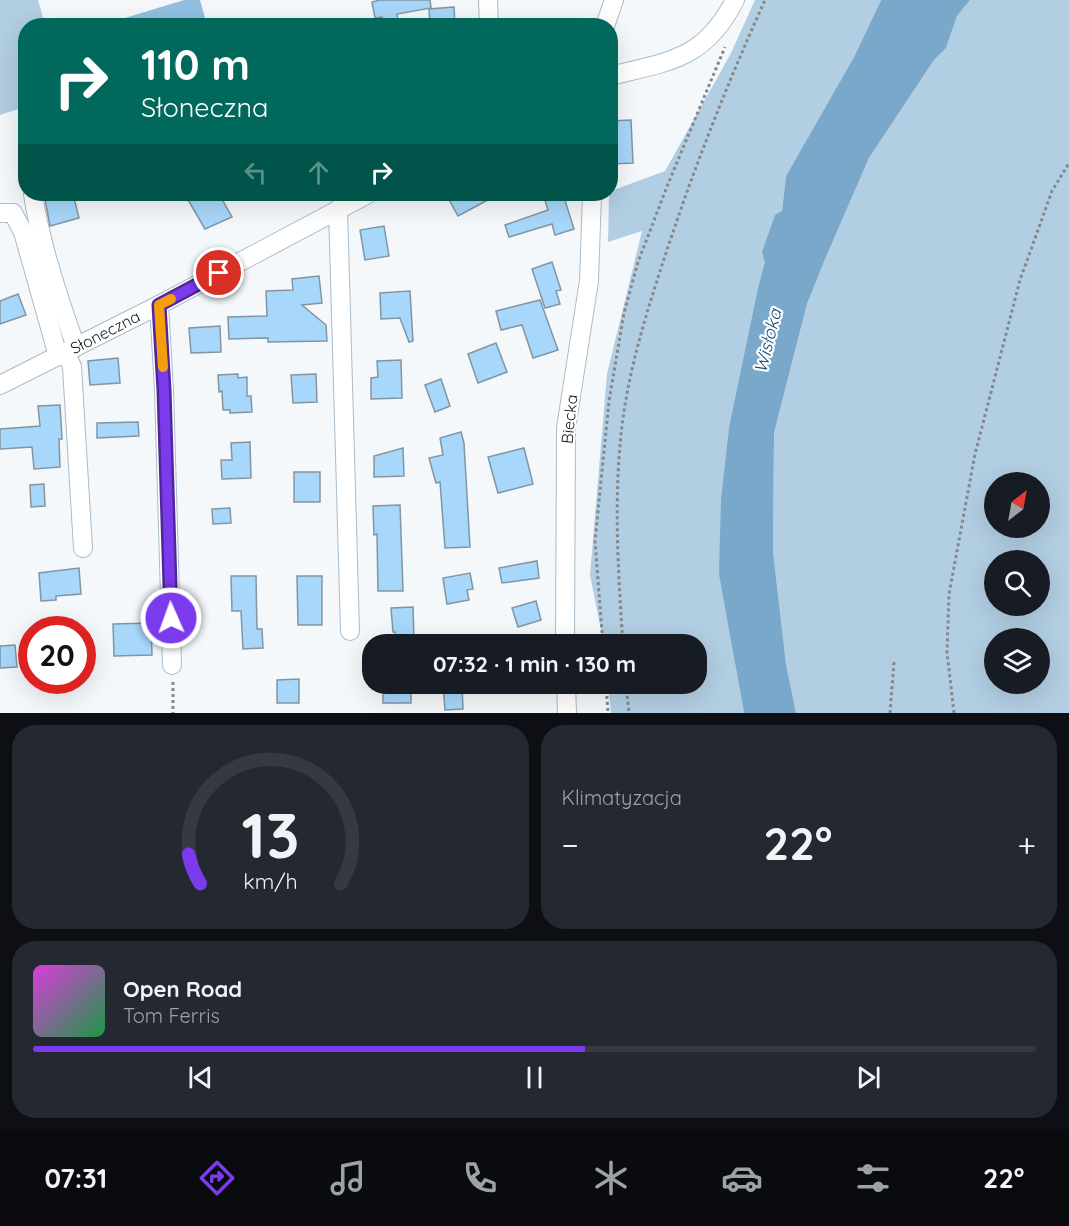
<!DOCTYPE html>
<html lang="pl">
<head>
<meta charset="utf-8">
<style>
  :root { --surface:#171b24; --page:#242831; --text:#f1f3f6; --muted:#9ea1a6; --line:#363941; --accent:#7c3aed }
  body { margin:0; font-family:Quicksand,sans-serif; background:var(--page); color:var(--text); height:100vh; display:flex; flex-direction:column; font-size:22px; white-space:nowrap }
  * { box-sizing:border-box; margin:0 }
  p { font-size:20px; color:var(--muted) }
  .icon { flex:none; width:33px; height:33px; fill:none; stroke:currentColor; stroke-width:2; stroke-linecap:round; stroke-linejoin:round }
  .map { position:relative; height:713px; overflow:hidden }
  .side { display:flex; flex-direction:column; gap:12px; padding:12px; background:#0d0f14; flex:1 }
  .side>* { flex:none }
  .hud { position:absolute; left:18px; top:18px; width:600px; height:183px; border-radius:24px; box-shadow:0 6px 24px #0002; background:#00695c; color:#fff; overflow:hidden }
  .needle { width:39px; rotate:31deg }
  .buttons { position:absolute; left:984px; top:472px; display:grid; gap:12px }
  .buttons a { display:grid; place-items:center; width:66px; height:66px; border-radius:50%; background:var(--surface); box-shadow:0 6px 24px #0002; font-size:30px }
  .speed { position:absolute; left:18px; top:616px; display:flex; gap:12px; font-size:30px; font-weight:700; text-align:center }
  .speed>* { display:grid; place-content:center; width:78px; height:78px; border-radius:50%; background:var(--surface); box-shadow:0 6px 24px #0002; line-height:1 }
  .speed .limit { border:9px solid #d22; background:#fff; color:#111 }
  .pin { position:absolute; display:grid; place-items:center; width:51px; height:51px; color:#fff; margin:-26px; border:3px solid #fff; border-radius:50%; box-shadow:0 2px 6px #0007 }
  .me { position:absolute; width:66px; margin:-33px; rotate:358deg; stroke-linejoin:round; filter:drop-shadow(0 0 4px #0008) }
  .turn { display:flex; align-items:center; gap:21px; height:126px; padding:0 24px; font-size:27px }
  .turn .icon { width:78px; height:78px; stroke-width:2.5 }
  .turn b { display:block; font-size:42px; line-height:51px }
  .lanes { display:flex; align-items:center; height:57px; padding:0 24px; background:#0003; justify-content:center; gap:30px; direction:ltr }
  .lanes .off { opacity:.35 }
  .big { font-size:45px; font-weight:800; line-height:1.1 }
  .side .tile { flex:1; display:flex; flex-direction:column; justify-content:center; gap:9px; min-width:0; padding:0 21px; border-radius:24px; background:var(--page) }
  .side .dial { align-items:center; gap:0 }
  .dial svg { height:156px; overflow:visible; fill:none; stroke:var(--line); stroke-width:7; stroke-linecap:round; text-anchor:middle }
  .dial text { fill:var(--text); stroke:none }
  .song { display:flex; align-items:center; gap:18px }
  .cover { width:72px; height:72px; border-radius:9px; background:linear-gradient(135deg,hsl(300 70% 55%),hsl(140 70% 35%)) }
  .played { height:6px; border-radius:3px; background:linear-gradient(90deg,var(--accent) 55%,var(--line) 55%) }
  .keys { display:flex; justify-content:space-around; direction:ltr }
  .heat { display:flex; justify-content:space-between; align-items:center; font-size:33px; direction:ltr }
  .side .tiles { flex:1; display:grid; gap:12px; grid-template-columns:1fr 1fr }
  .tile:last-child { grid-column:span 2 }
  .trip { position:absolute; left:362px; top:634px; width:345px; height:60px; border-radius:24px; background:var(--surface); box-shadow:0 6px 24px #0002; font-weight:800; line-height:60px; text-align:center }
  .menu { display:flex; height:96px; justify-content:space-around; align-items:center; background:#090b0e; color:var(--muted) }
  .menu .icon { width:42px; height:42px }
  .menu .on { color:var(--accent) }
  .menu b { font-size:27px; color:var(--text) }
  .map>svg:first-child { display:block }
  .green { fill:#b2cee3; fill-rule:evenodd }
  .forest { fill:#90bfe1 }
  .water { fill:#7aa8ca }
  .building { fill:#a7d7fa; stroke:#8295a3; stroke-width:1.5 }
  .lines { fill:none; stroke-linecap:round; stroke-linejoin:round }
  .minor-casing { stroke:#a8bccb; stroke-width:20 }
  .path { stroke:#82888c; stroke-width:3; stroke-dasharray:3 3; stroke-linecap:butt }
  .minor { stroke:#fff; stroke-width:18 }
  .route-casing { stroke:#51269a; stroke-width:15 }
  .route { stroke:#7c3aed; stroke-width:10 }
  .slow { stroke:#f59e0b; stroke-width:10 }
  .labels { text-anchor:middle; stroke-width:4.5; stroke-linejoin:round; paint-order:stroke }
  .street-label { font-size:16px; fill:#151d22; stroke:#fff }
  .water-label { font-size:18px; font-style:italic; fill:#194f71; stroke:#fff }
</style>
</head>
<body>
<div class="map">
<svg width="1069" height="713" viewBox="0 0 1069 713">
  <rect width="100%" height="100%" fill="#f4f8fb"/>
  <g class="green">
    <path d="M 0,0 L 38,0 L 45,25 L 26,26 L 25,107 L 0,115 Z"/>
    <path d="M 755,0 L 881,0 L 854,57 L 786,176 L 782,211 L 757,292 L 729,427 L 721,498 L 736,669 L 744,713 L 611,713 L 608,684 L 696,684 L 696,645 L 604,645 L 590,575 L 607,374 L 642,231 L 608,242 L 609,194 L 611,191 L 665,171 L 730,55 Z"/>
    <path d="M 970,0 L 1069,0 L 1069,713 L 796,713 L 786,664 L 773,551 L 774,433 L 807,304 L 826,257 L 869,158 L 934,60 L 946,48 L 957,16 ZM 994,483 L 1040,483 L 1040,528 L 994,528 ZM 994,561 L 1040,561 L 1040,606 L 994,606 ZM 994,639 L 1040,639 L 1040,684 L 994,684 Z"/>
  </g>
  <path class="forest" d="M 184,0 L 200,0 L 207,25 L 102,25 Z"/>
  <path class="water" d="M 881,0 L 970,0 L 957,16 L 946,48 L 934,60 L 869,158 L 826,257 L 807,304 L 774,433 L 773,551 L 786,664 L 796,713 L 744,713 L 719,574 L 721,498 L 729,427 L 757,292 L 765,262 L 762,252 L 775,215 L 782,211 L 786,176 L 854,57 Z"/>
  <g class="building">
    <path d="M 380,0 L 430,0 L 431,8 L 397,14 L 399,26 L 384,26 L 382,17 L 375,18 L 372,2 Z"/>
    <path d="M 454,7 L 455,26 L 430,26 L 429,9 Z"/>
    <path d="M 631,120 L 633,163 L 610,164 L 610,121 Z"/>
    <path d="M 44,194 L 73,194 L 79,218 L 50,226 Z"/>
    <path d="M 196,194 L 219,194 L 232,217 L 205,229 L 187,198 Z"/>
    <path d="M 446,194 L 499,194 L 458,216 Z"/>
    <path d="M 543,194 L 563,194 L 574,229 L 555,235 L 552,224 L 509,237 L 505,225 L 548,210 Z"/>
    <path d="M 384,226 L 389,256 L 365,260 L 360,230 Z"/>
    <path d="M 552,262 L 561,290 L 556,291 L 560,304 L 545,308 L 532,269 Z"/>
    <path d="M 319,276 L 322,303 L 302,305 L 326,325 L 327,341 L 268,342 L 268,338 L 229,339 L 228,317 L 267,316 L 266,291 L 293,290 L 292,279 Z"/>
    <path d="M 410,291 L 413,341 L 409,342 L 400,318 L 381,319 L 380,293 Z"/>
    <path d="M 18,294 L 26,315 L 0,324 L 0,301 Z"/>
    <path d="M 540,300 L 558,350 L 533,358 L 522,325 L 501,330 L 496,311 Z"/>
    <path d="M 220,326 L 221,352 L 191,353 L 189,328 Z"/>
    <path d="M 496,343 L 507,372 L 478,383 L 468,354 Z"/>
    <path d="M 118,358 L 120,383 L 90,385 L 88,361 Z"/>
    <path d="M 401,360 L 402,398 L 371,399 L 371,378 L 378,377 L 377,361 Z"/>
    <path d="M 238,374 L 238,378 L 247,377 L 247,396 L 251,396 L 252,412 L 230,413 L 230,410 L 223,410 L 222,391 L 219,392 L 218,375 Z"/>
    <path d="M 316,374 L 317,402 L 293,403 L 291,375 Z"/>
    <path d="M 441,379 L 450,406 L 435,412 L 425,385 Z"/>
    <path d="M 60,405 L 62,439 L 59,439 L 60,467 L 34,469 L 32,447 L 0,449 L 0,429 L 40,426 L 38,406 Z"/>
    <path d="M 138,422 L 139,436 L 97,438 L 97,423 Z"/>
    <path d="M 461,432 L 464,443 L 470,547 L 445,548 L 440,482 L 436,483 L 429,458 L 443,455 L 440,438 Z"/>
    <path d="M 250,442 L 251,478 L 222,479 L 221,460 L 232,460 L 231,443 Z"/>
    <path d="M 403,448 L 404,476 L 374,477 L 374,456 Z"/>
    <path d="M 524,448 L 533,484 L 498,493 L 488,457 Z"/>
    <rect x="294" y="472" width="26" height="30"/>
    <path d="M 44,484 L 45,506 L 31,507 L 30,485 Z"/>
    <path d="M 400,505 L 403,591 L 378,591 L 377,534 L 374,535 L 373,506 Z"/>
    <path d="M 230,508 L 231,523 L 213,524 L 212,509 Z"/>
    <path d="M 537,561 L 539,578 L 502,583 L 499,568 Z"/>
    <path d="M 79,568 L 81,594 L 56,596 L 56,600 L 41,601 L 39,573 Z"/>
    <path d="M 470,573 L 473,589 L 467,590 L 469,600 L 447,604 L 443,578 Z"/>
    <path d="M 231,576 L 256,576 L 257,629 L 262,629 L 263,648 L 243,649 L 241,611 L 232,611 Z"/>
    <path d="M 297,576 L 322,576 L 322,625 L 298,625 Z"/>
    <path d="M 536,601 L 541,620 L 518,627 L 512,608 Z"/>
    <path d="M 413,607 L 414,640 L 396,641 L 395,632 L 393,632 L 391,608 Z"/>
    <path d="M 151,623 L 152,655 L 114,656 L 113,624 Z"/>
    <path d="M 15,645 L 17,667 L 0,668 L 0,646 Z"/>
    <path d="M 299,679 L 299,703 L 277,703 L 277,680 Z"/>
    <rect x="383" y="684" width="28" height="19"/>
    <path d="M 443,684 L 462,684 L 463,709 L 445,710 Z"/>
  </g>
  <g class="lines">
    <g class="minor-casing">
      <g id="minor">
        <path d="M 488,0 L 489,26"/>
        <path d="M 605,26 L 614,0"/>
        <path d="M 610,76 C 670,61 704,60 735,0"/>
        <path d="M 33,194 C 40,243 59,300 76,347"/>
        <path d="M 338,209 L 350,631"/>
        <path d="M 0,213 L 13,213 L 23,232 L 58,356"/>
        <path d="M 159,305 L 164,390 L 172,665"/>
        <path d="M 66,352 L 72,367 L 83,548"/>
        <path d="M 0,385 L 159,305 L 368,194"/>
        <path d="M 565,645 L 566,428 L 589,281 L 592,194"/>
        <path d="M 566,684 L 567,713"/>
      </g>
    </g>
    <g class="path">
      <path d="M 603,645 L 595,541 L 609,401 L 624,313 L 638,262 L 668,184 L 725,47"/>
      <path d="M 623,645 C 618,570 613,493 623,418 C 631,361 649,304 667,250 C 695,165 728,82 765,0"/>
      <path d="M 173,682 L 173,713"/>
      <path d="M 606,684 L 608,713"/>
      <path d="M 626,684 L 629,713"/>
      <path d="M 890,713 L 894,662"/>
      <path d="M 954,713 L 947,652 L 949,594 L 975,454 L 1020,280 L 1052,191 L 1069,163"/>
    </g>
    <use href="#minor" class="minor"/>
  </g>
  <g class="lines">
    <g class="route-casing">
      <path id="route" d="M 171,618 L 164,390 L 159,305 L 219,273"/>
    </g>
    <use href="#route" class="route"/>
    <path class="slow" d="M 163,367 L 159,305 L 171,299"/>
  </g>
  <g class="labels">
    <g class="street-label">
      <text transform="translate(105 332) rotate(-27)" y="6">Słoneczna</text>
      <text transform="translate(569 419) rotate(-84)" y="6">Biecka</text>
    </g>
    <g class="water-label">
      <text transform="translate(768 341) rotate(-76)" y="6">Wisłoka</text>
    </g>
  </g>
</svg>
<div class="buttons">
<a><svg class="needle" viewBox="-14 -14 28 28"><path d="M0-13l5 13h-10z" fill="#e53935"/><path d="M0 13l5-13h-10z" fill="#9ea1a6"/></svg></a>
<a><svg class="icon" aria-label="search" viewBox="0 0 24 24"><circle cx="10" cy="10" r="6"/><path d="M15 15l6 6"/></svg></a>
<a><svg class="icon" aria-label="layers" viewBox="0 0 24 24"><path d="M12 4l9 5-9 5-9-5zM3 14l9 5 9-5"/></svg></a>
</div>
<div class="speed"><div class="limit">20</div></div>
<div class="pin" style="left:219px;top:273px;background:#d93025"><svg class="icon" aria-label="arrive" viewBox="0 0 24 24"><path d="M6 21V4h12l-3 4 3 4H6"/></svg></div>
<svg class="me" style="left:171px;top:618px" viewBox="-20 -20 40 40"><circle r="17" fill="#7c3aed" stroke="#fff" stroke-width="3"/><path d="M0-11L8 9 0 5-8 9z" fill="#fff"/></svg>
<div class="trip">07:32 · 1 min · 130 m</div>
<div class="hud">
<div class="turn"><svg class="icon" aria-label="right" viewBox="0 0 24 24"><path d="M7 20v-9h11M14 6l5 5-5 5"/></svg><div><b>110 m</b>Słoneczna</div></div>
<div class="lanes"><svg class="icon off" aria-label="left" viewBox="0 0 24 24"><path d="M17 20v-9H6M10 6l-5 5 5 5"/></svg><svg class="icon off" aria-label="ahead" viewBox="0 0 24 24"><path d="M12 20V5M6 11l6-6 6 6"/></svg><svg class="icon" aria-label="right" viewBox="0 0 24 24"><path d="M7 20v-9h11M14 6l5 5-5 5"/></svg></div>
</div>
</div>
<section class="side">
<div class="tiles">
<div class="tile dial"><svg viewBox="0 0 100 80">
<path d="M14 69A42 42 0 1 1 86 69"/>
<path d="M14 69A42 42 0 0 1 8 54" stroke="#7c3aed"/>
<text x="50" y="56" font-size="32" font-weight="700">13</text>
<text x="50" y="72" font-size="11">km/h</text>
</svg></div>
<div class="tile"><p>Klimatyzacja</p>
<div class="heat"><a>−</a><b class="big">22°</b><a>+</a></div>
</div>
<div class="tile">
<div class="song"><i class="cover"></i><div><b>Open Road</b><p>Tom Ferris</p></div></div>
<div class="played"></div>
<div class="keys"><svg class="icon" aria-label="previous" viewBox="0 0 24 24"><path d="M18 5L8 12l10 7zM5 5v14"/></svg><svg class="icon" aria-label="pause" viewBox="0 0 24 24"><path d="M8 5v14M16 5v14"/></svg><svg class="icon" aria-label="next" viewBox="0 0 24 24"><path d="M6 5l10 7-10 7zM19 5v14"/></svg></div>
</div>
</div>
</section>
<nav class="menu">
<b>07:31</b>
<svg class="icon on" aria-label="directions" viewBox="0 0 24 24"><path d="M12 3l9 9-9 9-9-9zM9 14v-3h6M13 9l2 2-2 2"/></svg>
<svg class="icon" aria-label="music" viewBox="0 0 24 24"><path d="M9 18V5l10-2v13"/><circle cx="6" cy="18" r="3"/><circle cx="16" cy="16" r="3"/></svg>
<svg class="icon" aria-label="phone" viewBox="0 0 24 24"><path d="M5 4h4l2 5-3 2q2 4 5 5l2-3 5 2v4C11 20 4 13 5 4z"/></svg>
<svg class="icon" aria-label="climate" viewBox="0 0 24 24"><path d="M12 3v18M4 7l16 10M4 17L20 7"/></svg>
<svg class="icon" aria-label="car" viewBox="0 0 24 24"><path d="M5 17H2v-5l4-1 3-4h7l3 4 3 1v5h-3M9 17h6M6 11h13"/><circle cx="7" cy="17" r="2"/><circle cx="17" cy="17" r="2"/></svg>
<svg class="icon" aria-label="filters" viewBox="0 0 24 24"><path d="M4 7h16M4 17h16"/><circle cx="9" cy="7" r="2"/><circle cx="15" cy="17" r="2"/></svg>
<b>22°</b>
</nav>
</body>
</html>
